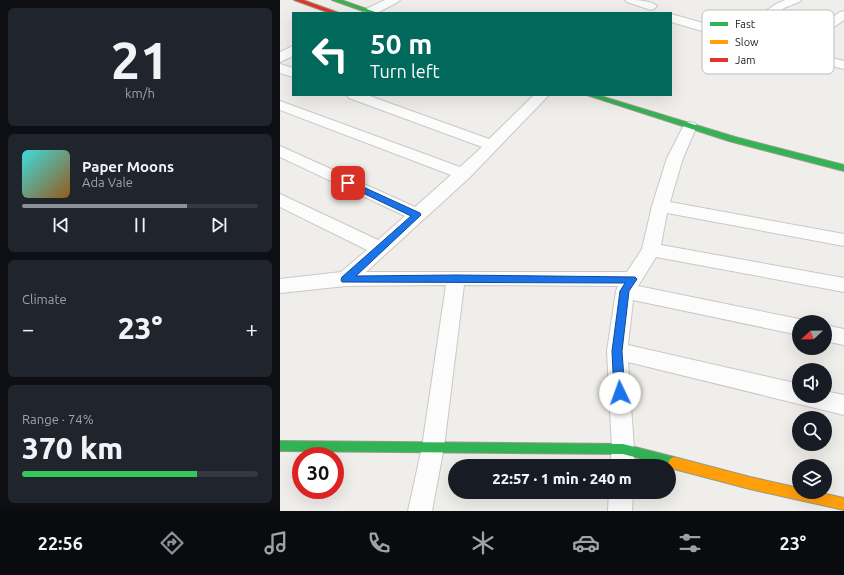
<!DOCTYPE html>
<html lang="en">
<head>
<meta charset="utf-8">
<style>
  :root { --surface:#171b24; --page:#20242c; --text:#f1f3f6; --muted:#9ea1a6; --line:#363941; --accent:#8c9099 }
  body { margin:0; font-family:Ubuntu,sans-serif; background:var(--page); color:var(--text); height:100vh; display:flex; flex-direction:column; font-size:15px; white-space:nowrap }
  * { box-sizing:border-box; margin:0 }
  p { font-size:13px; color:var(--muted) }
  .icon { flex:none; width:22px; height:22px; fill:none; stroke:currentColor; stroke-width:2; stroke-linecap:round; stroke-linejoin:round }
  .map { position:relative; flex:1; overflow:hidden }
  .side { display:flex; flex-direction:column; gap:8px; padding:8px; background:#0d0f14; width:280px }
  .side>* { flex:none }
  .banner { position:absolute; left:12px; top:12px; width:380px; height:84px; border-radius:0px; box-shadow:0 4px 16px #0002; background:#00695c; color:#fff; overflow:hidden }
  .needle { width:26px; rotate:248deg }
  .buttons { position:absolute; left:512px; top:315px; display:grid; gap:8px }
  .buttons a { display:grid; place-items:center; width:40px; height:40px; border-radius:50%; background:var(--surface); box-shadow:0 4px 16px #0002; font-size:20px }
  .speed { position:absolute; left:12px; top:447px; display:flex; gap:8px; font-size:20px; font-weight:700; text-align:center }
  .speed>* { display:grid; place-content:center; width:52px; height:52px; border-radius:50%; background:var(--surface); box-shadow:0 4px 16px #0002; line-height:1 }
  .speed .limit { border:6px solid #d22; background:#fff; color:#111 }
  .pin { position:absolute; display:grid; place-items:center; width:34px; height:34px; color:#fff; margin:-17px; border-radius:8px; box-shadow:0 2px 6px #0006 }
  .me { position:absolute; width:44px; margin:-22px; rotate:357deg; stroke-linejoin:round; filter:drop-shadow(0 0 3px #0008) }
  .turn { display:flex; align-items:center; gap:14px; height:84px; padding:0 12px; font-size:18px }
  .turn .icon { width:52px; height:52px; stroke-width:2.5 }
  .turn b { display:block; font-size:28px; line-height:34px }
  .big { font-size:30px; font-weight:800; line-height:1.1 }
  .side .card { flex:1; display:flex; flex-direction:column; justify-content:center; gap:6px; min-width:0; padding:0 14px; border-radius:6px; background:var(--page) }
  .side .dial { align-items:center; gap:0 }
  .dial b { font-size:52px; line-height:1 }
  .song { display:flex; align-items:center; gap:12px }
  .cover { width:48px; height:48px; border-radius:6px; background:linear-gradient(135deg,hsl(180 70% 55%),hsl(30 70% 35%)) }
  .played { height:4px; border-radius:2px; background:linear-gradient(90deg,var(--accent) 70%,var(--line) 70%) }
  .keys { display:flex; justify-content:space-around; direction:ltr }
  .heat { display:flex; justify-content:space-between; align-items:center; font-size:22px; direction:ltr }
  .charge { height:6px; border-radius:3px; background:linear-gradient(90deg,#34c759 74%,var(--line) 0) }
  .trip { position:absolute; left:168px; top:459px; width:228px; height:40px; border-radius:20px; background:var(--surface); box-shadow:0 4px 16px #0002; font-weight:800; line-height:40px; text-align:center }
  .tab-bar { display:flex; height:64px; justify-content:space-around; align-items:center; background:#090b0e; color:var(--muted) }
  .tab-bar .icon { width:28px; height:28px }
  .tab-bar .current { color:var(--accent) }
  .tab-bar b { font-size:18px; color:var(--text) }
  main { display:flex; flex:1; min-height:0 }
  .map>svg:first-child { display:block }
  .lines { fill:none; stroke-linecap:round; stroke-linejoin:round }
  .street-casing { stroke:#c9c8c7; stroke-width:2 }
  .fast-casing { stroke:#999a82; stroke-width:2 }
  .slow-casing { stroke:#999a82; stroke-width:2 }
  .jam-casing { stroke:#999a82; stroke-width:2 }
  .street { fill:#fdfcfc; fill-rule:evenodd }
  .fast { fill:#30b455; fill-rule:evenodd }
  .slow { fill:#ff9f0a; fill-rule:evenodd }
  .jam { fill:#e5322d; fill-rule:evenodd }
  .route { fill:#1a73e8; stroke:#114b97 }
  .key { fill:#fff; stroke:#bdbdbd; stroke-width:1 }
  .key-label { font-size:11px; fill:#222 }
</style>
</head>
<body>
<main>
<section class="side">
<div class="card dial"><b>21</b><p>km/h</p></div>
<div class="card">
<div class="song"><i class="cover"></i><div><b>Paper Moons</b><p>Ada Vale</p></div></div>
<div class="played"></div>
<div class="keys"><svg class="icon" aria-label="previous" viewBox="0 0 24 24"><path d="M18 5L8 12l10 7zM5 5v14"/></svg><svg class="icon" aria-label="pause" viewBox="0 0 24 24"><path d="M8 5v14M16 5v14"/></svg><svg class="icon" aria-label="next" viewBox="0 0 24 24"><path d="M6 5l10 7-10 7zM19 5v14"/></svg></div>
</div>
<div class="card"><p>Climate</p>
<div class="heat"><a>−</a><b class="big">23°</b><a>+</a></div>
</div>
<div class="card"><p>Range · 74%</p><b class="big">370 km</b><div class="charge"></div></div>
</section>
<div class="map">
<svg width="564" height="511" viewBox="0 0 564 511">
  <rect width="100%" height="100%" fill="#f0eeeb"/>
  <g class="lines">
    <g class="street-casing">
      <g id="street">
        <path d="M 105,0 L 120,0 L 118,2 L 97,13 L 84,12 L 86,9 Z"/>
        <path d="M 345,0 C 355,0 370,0 377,6 L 375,8 L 371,10 L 347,2 Z"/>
        <path d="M 505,0 L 521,0 L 519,2 L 504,8 L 466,35 L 509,47 L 560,12 L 564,11 L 564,20 L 521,50 L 564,61 L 564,69 L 505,55 L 391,22 L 391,14 L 455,32 L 496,4 Z"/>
        <path d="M 13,46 L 13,56 L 0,62 L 0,52 Z"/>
        <path d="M 0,64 L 13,68 L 13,77 L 0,73 Z"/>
        <path d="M 67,95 L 87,95 L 209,139 L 254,95 L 269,95 L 189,178 L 86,272 L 347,272 L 362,249 L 372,206 L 387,158 L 405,123 L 410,122 L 415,123 L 417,126 L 403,158 L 390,202 L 564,234 L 564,246 L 387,213 L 381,245 L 564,278 L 564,292 L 376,257 L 358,286 L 519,319 L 526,322 L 519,322 L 519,335 L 353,300 L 348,345 L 519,384 L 519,396 L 545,396 L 545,391 L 564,395 L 564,415 L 348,362 L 354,449 L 354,466 L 330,466 L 332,449 L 327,351 L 336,291 L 338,286 L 184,285 L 164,447 L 152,511 L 128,511 L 142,447 L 166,285 L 66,286 L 0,293 L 0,279 L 61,272 L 87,250 L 0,207 L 0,194 L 98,240 L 125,216 L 0,157 L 0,146 L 135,207 L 171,175 L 0,110 L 0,101 L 180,167 L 202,147 L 69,98 Z"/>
        <path d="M 545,325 L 564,329 L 564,345 L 545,341 Z"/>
        <path d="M 329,492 L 353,492 L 352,511 L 328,511 Z"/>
      </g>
    </g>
    <g class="fast-casing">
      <g id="fast">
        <path d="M 52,0 L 61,0 L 98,13 L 89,13 Z"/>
        <path d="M 307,95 L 317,95 L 455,137 L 564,165 L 564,171 L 449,141 Z"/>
        <path d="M 0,441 L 343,444 L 394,457 L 398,459 L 400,463 L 398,467 L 394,469 L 389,466 L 343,454 L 0,451 Z"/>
      </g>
    </g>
    <g class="slow-casing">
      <path id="slow" d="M 394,457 L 470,477 L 519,488 L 519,492 L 537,492 L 564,498 L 564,510 L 470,489 L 394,469 L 390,467 L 388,463 L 390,459 Z"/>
    </g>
    <g class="jam-casing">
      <path id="jam" d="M 14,0 L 23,0 L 59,13 L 50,13 Z"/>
    </g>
    <use href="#street" class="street"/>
    <use href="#fast" class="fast"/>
    <use href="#slow" class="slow"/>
    <use href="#jam" class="jam"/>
  </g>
  <path class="route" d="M 68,180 L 140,213 L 141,215 L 76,276 L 176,275 L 355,277 L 357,279 L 349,291 L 342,351 L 345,393 L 343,396 L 340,398 L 336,396 L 334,393 L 332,351 L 340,291 L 345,283 L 62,282 L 61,280 L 62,277 L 131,216 L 66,185 L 64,183 Z"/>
  <rect x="422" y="10" width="132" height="64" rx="6" class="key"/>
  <rect x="430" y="22" width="18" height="4" fill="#30b455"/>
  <rect x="430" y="40" width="18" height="4" fill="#ff9f0a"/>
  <rect x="430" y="58" width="18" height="4" fill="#e5322d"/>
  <g class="key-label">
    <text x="455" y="28">Fast</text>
    <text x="455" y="46">Slow</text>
    <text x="455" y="64">Jam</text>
  </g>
</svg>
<div class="buttons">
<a><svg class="needle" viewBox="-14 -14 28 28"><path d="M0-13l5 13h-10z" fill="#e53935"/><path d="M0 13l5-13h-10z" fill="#9ea1a6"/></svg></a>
<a><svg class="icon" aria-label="sound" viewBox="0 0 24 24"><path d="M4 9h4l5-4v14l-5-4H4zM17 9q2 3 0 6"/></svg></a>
<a><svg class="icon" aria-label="search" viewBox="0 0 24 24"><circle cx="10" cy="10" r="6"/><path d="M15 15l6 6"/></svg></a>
<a><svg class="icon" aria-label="layers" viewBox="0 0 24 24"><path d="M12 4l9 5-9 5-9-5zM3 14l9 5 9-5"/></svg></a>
</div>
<div class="speed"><div class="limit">30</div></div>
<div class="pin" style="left:68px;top:183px;background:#d93025"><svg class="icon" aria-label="arrive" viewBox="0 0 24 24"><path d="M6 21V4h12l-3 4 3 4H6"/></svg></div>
<svg class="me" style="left:340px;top:393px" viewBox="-20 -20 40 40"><circle r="19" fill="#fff"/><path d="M0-13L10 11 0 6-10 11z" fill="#1a73e8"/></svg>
<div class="trip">22:57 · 1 min · 240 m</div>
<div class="banner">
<div class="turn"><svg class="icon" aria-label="left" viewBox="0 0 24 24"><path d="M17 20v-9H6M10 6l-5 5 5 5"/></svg><div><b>50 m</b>Turn left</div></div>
</div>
</div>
</main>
<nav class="tab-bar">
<b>22:56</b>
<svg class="icon current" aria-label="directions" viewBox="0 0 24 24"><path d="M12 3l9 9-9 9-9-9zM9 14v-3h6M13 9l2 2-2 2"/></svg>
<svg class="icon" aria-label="music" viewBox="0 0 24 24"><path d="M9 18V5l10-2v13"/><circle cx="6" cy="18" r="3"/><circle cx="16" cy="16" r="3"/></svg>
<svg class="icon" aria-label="phone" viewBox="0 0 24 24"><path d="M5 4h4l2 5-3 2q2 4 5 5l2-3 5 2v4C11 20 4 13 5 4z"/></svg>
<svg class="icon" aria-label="climate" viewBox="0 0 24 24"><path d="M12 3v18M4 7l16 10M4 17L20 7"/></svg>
<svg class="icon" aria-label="car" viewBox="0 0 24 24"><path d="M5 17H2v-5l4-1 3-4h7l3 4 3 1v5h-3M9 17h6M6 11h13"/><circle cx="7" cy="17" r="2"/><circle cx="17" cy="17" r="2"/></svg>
<svg class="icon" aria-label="filters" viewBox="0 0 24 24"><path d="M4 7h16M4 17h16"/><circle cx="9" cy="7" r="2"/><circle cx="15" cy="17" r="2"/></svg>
<b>23°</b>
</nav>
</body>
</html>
